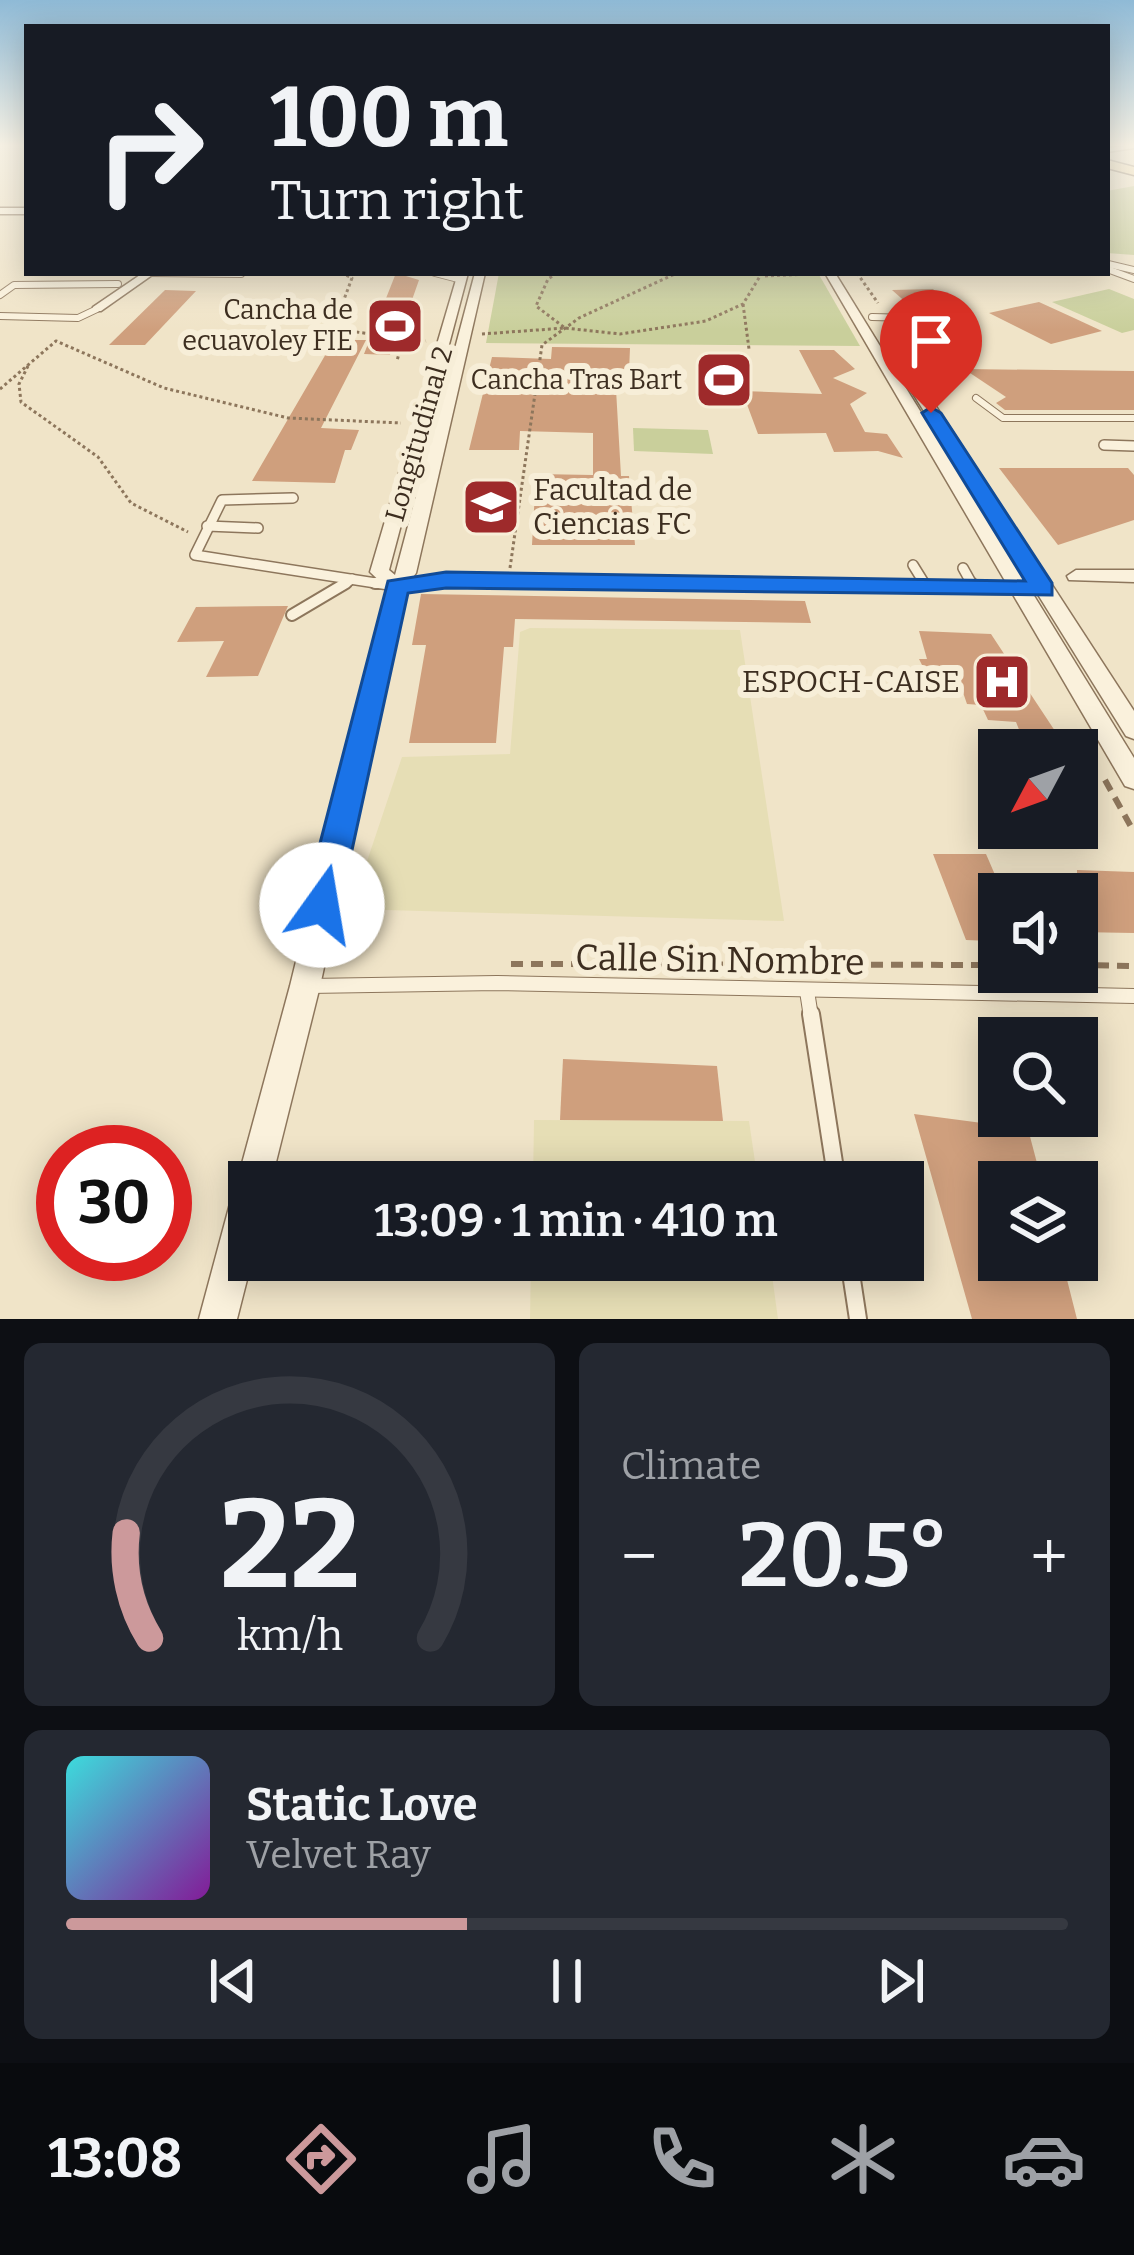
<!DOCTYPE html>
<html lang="en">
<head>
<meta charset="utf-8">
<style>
  :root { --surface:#171b24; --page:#242831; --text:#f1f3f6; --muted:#9ea1a6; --line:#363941; --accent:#cc999b }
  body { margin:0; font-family:Bitter,serif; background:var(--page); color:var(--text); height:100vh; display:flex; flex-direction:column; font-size:45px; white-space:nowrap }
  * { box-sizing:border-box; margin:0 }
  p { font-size:39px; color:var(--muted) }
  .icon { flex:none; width:66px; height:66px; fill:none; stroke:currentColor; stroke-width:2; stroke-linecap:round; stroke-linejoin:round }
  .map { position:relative; height:1319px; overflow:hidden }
  .drawer { display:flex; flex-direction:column; gap:24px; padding:24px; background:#0d0f14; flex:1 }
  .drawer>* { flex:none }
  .top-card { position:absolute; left:24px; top:24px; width:1086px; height:252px; border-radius:0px; box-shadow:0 6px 30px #0003; background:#171b24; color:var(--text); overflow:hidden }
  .needle { width:78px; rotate:229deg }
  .controls { position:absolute; left:978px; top:729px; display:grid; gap:24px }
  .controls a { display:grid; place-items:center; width:120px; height:120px; border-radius:0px; background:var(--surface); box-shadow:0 6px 30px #0003; font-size:60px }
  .speed { position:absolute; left:36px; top:1125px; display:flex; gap:24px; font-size:60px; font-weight:700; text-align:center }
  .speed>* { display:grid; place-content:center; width:156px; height:156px; border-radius:50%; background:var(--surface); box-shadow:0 6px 30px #0003; line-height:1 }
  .speed .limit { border:18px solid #d22; background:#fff; color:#111 }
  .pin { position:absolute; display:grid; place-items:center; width:102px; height:102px; color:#fff; margin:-123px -51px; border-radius:50% 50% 50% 0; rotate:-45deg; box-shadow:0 0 12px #0007 }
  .pin .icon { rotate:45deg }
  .me { position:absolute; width:132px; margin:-66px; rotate:13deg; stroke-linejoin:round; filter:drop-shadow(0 0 9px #0008) }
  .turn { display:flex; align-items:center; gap:42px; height:252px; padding:0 48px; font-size:54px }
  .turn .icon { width:156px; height:156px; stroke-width:2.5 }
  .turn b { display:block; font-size:84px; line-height:102px }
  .big { font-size:90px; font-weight:600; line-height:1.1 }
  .drawer .card { flex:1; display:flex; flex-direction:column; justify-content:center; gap:18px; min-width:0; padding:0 42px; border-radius:18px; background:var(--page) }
  .drawer .dial { align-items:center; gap:0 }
  .dial svg { height:312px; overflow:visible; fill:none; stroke:var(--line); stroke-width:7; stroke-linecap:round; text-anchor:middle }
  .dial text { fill:var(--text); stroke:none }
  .song { display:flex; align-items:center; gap:36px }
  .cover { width:144px; height:144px; border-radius:18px; background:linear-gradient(135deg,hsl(180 70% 55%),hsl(290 70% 35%)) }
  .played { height:12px; border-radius:6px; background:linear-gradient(90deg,var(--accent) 40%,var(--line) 40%) }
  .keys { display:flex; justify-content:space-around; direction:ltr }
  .heat { display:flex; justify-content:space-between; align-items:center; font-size:66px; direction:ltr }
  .drawer .tiles { flex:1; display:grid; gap:24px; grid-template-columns:1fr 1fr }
  .card:last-child { grid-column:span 2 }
  .trip { position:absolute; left:228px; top:1161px; width:696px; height:120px; border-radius:0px; background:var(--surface); box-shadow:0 6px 30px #0003; font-weight:600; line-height:120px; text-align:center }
  .menu { display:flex; height:192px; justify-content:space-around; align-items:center; background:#090b0e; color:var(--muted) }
  .menu .icon { width:84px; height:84px }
  .menu .current { color:var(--accent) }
  .menu b { font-size:54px; color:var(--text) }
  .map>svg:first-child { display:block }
  .farmland { fill:#e6deb5 }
  .green { fill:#c9cf9b }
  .building { fill:#cf9f7d }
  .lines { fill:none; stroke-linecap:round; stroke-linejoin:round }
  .lane-far4-casing { stroke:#8d765c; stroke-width:8 }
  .lane-far3-casing { stroke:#8d765c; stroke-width:12 }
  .lane-far2-casing { stroke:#8d765c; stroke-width:14 }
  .lane-far1-casing { stroke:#8d765c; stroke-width:16 }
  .lane-casing { stroke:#8d765c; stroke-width:20 }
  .street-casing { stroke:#8d765c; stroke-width:3 }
  .primary-casing { stroke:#5b4430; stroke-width:3 }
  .path-far1 { stroke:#8d765c; stroke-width:3; stroke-dasharray:3 3; stroke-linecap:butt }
  .path { stroke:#8d765c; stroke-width:6; stroke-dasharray:12 8; stroke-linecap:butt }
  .lane-far4 { stroke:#faf1dc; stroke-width:6 }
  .lane-far3 { stroke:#faf1dc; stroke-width:9 }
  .lane-far2 { stroke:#faf1dc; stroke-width:10 }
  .lane-far1 { stroke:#faf1dc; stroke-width:14 }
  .lane { stroke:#faf1dc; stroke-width:16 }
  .street { fill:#faf1dc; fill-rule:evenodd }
  .primary { fill:#f3d9a0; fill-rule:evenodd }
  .route { fill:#1a73e8; stroke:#114b97; stroke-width:3 }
  .labels { text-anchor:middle; stroke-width:12; stroke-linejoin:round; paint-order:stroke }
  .far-poi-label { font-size:27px; fill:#3d2e20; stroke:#f7eed8; text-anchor:end }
  .far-street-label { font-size:27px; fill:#3d2e20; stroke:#f7eed8 }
  .poi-label { font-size:30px; fill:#3d2e20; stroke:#f7eed8; text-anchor:start }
  .near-street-label { font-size:36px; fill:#3d2e20; stroke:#f7eed8 }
</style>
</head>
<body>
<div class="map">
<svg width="1134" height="1319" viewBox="0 0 1134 1319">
  <rect width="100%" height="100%" fill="#f0e4c8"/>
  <g class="farmland">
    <path d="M 530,628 L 740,630 L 784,921 L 351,909 L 402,757 L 510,754 L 520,632 Z"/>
    <path d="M 534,1120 L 749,1121 L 758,1182 L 533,1182 Z"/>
    <path d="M 531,1260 L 770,1260 L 778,1319 L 530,1319 Z"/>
  </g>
  <g class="green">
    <path d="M 1134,186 L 1134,255 L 1107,253 L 1107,191 Z"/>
    <path d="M 499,273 L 818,273 L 860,346 L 486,343 Z"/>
    <path d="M 1109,289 L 1134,299 L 1134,330 L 1122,333 L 1052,302 Z"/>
    <path d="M 633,428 L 708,430 L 713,454 L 634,451 Z"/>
  </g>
  <g class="building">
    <path d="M 396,273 L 419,280 L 406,317 L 399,317 L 390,355 L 364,354 Z"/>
    <path d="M 933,289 L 959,313 L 941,313 L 946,323 L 918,322 L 918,313 L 892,290 Z"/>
    <path d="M 165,290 L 196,291 L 145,345 L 109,345 Z"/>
    <path d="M 1039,302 L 1074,318 L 1102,331 L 1051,344 L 989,313 Z"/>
    <path d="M 334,340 L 366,340 L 321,428 L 359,430 L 351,450 L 345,450 L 335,483 L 252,481 Z"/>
    <path d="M 552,347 L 630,348 L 629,372 L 615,372 L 621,476 L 629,476 L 635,545 L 532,545 L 536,474 L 593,475 L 593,433 L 520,431 L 519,450 L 469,450 L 492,357 L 551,359 Z"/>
    <path d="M 799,350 L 834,350 L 855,369 L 833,378 L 867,393 L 850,404 L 865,432 L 887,434 L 903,458 L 878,451 L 834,452 L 826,433 L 758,434 L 742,391 L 822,394 Z"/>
    <path d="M 964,369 L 1134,371 L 1134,410 L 1005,410 L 996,403 L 1006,397 Z"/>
    <path d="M 999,468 L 1128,468 L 1134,475 L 1134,520 L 1058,545 Z"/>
    <path d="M 421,594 L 805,601 L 811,623 L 515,619 L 513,647 L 504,647 L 496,743 L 409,743 L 426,645 L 412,645 Z"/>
    <path d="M 288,606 L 258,676 L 206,677 L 224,641 L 177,642 L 196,607 Z"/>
    <path d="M 919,631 L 991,634 L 1057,734 L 1020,732 L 1016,722 L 988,720 L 981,705 L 967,704 L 958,678 L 928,677 L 919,659 L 927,659 Z"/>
    <path d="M 933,854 L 986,854 L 999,884 L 999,916 L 983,916 L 991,941 L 966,940 Z"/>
    <path d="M 1077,870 L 1134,872 L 1134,933 L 1077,932 Z"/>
    <path d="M 563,1059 L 717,1066 L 723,1121 L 560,1120 Z"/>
    <path d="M 914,1114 L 1028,1129 L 1042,1182 L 999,1182 L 999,1260 L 1062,1260 L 1077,1319 L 972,1319 Z"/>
  </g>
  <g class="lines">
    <g class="lane-far4-casing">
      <g id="lane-far4">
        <path d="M 1108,264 L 1134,270"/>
        <path d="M 1107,269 L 1134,279"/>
        <path d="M 149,273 L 241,274"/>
        <path d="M 435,273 L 462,280"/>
        <path d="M 0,295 L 14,285 L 118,284"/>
        <path d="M 0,316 L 78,318 L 97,309"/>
        <path d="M 872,317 L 912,318"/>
        <path d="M 976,398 L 1003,418 L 1134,418"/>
      </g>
    </g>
    <g class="lane-far3-casing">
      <g id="lane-far3">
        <path d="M 1104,445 L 1134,446"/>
        <path d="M 293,498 L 222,500 L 195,555 L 395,586"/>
        <path d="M 207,526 L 258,528"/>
        <path d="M 913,565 L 926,586"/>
        <path d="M 963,568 L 973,586"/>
        <path d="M 341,586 L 352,579"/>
        <path d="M 400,586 L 446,580 L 821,586"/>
      </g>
    </g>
    <g class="lane-far2-casing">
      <g id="lane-far2">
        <path d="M 375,583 L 424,583"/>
        <path d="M 622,583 L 1043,589"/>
        <path d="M 971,583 L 974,587"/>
        <path d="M 292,615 L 346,583"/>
      </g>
    </g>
    <g class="lane-far1-casing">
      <g id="lane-far1">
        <path d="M 309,986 L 497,983 L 1134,996"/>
        <path d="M 807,991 L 811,1017"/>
      </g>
    </g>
    <g class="lane-casing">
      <g id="lane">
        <path d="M 811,1014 L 837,1182"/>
        <path d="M 849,1260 L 858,1319"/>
      </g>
    </g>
    <g class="street-casing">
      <g id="street">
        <path d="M 1134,145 L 1134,148 L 1107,152 L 1107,148 Z"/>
        <rect x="0" y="208" width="27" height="6"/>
        <path d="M 143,273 L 155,273 L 101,311 L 93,311 L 93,307 Z"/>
        <path d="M 458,273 L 468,273 L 389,570 L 395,575 L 475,273 L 485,273 L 416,573 L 406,587 L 320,986 L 271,1182 L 249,1182 L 249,1260 L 252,1260 L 237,1319 L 199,1319 L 231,1200 L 239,1187 L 237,1182 L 290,986 L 387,588 L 370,572 Z"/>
        <path d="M 825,273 L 835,273 L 1134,758 L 1134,789 L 1125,786 Z"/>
        <path d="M 901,368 L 913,371 L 1134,711 L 1134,739 L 1126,736 L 899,371 Z"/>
        <path d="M 1076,570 L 1134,570 L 1134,582 L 1069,580 L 1067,576 Z"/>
      </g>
    </g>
    <g class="primary-casing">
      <path id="primary" d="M 1107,160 L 1134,167 L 1134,175 L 1107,168 Z"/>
    </g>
    <g class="path-far1">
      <path d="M 341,273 L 352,278 L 333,329 L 403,338 L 397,361"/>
      <path d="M 557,273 L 548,279 L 536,306 L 565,328"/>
      <path d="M 857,273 L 878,303"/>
      <path d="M 765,276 L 813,274"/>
      <path d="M 743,304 L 749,349"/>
      <path d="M 898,332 L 914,358"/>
      <path d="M 482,334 L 565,328 L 620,334 L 706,321 L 743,304 L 762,273"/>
      <path d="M 402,344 L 426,341"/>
      <path d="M 28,366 L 19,384 L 21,402 L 98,457 L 131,503 L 188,532"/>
      <path d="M 0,389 L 56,341 L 164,388 L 288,418 L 401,423"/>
      <path d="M 510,568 L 542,345 L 579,318 L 677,273"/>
    </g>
    <g class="path">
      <path d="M 1105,780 L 1134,832"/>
      <path d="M 511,964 L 999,965"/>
      <path d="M 1077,965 L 1134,966"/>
    </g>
    <use href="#lane-far4" class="lane-far4"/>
    <use href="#lane-far3" class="lane-far3"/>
    <use href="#lane-far2" class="lane-far2"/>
    <use href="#lane-far1" class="lane-far1"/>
    <use href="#lane" class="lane"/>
    <use href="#street" class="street"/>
    <use href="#primary" class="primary"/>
  </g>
  <linearGradient id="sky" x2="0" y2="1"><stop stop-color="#8fbad6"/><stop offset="0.44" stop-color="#f8f3e6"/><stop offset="1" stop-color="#f8f3e6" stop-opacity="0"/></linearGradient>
  <rect width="1134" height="330" fill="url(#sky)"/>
  <path class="route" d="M 931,407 L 941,413 L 1052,583 L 1052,595 L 446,588 L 408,593 L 340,905 L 335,917 L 322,922 L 309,917 L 304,905 L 388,581 L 446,572 L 1025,581 L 922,413 Z"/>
  <defs>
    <g id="stadium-square" transform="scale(3)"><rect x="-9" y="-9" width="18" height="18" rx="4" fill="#9e2a2b" stroke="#f7eed8"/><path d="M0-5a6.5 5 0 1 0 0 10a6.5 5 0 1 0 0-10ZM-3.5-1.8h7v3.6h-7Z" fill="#fff"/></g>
    <g id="school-square" transform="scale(3)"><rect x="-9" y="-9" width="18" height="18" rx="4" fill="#9e2a2b" stroke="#f7eed8"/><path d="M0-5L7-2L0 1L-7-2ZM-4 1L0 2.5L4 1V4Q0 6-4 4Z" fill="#fff"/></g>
    <g id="hospital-square" transform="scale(3)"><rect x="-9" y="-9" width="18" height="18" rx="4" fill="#9e2a2b" stroke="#f7eed8"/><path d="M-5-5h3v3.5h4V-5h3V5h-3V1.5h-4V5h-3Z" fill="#fff"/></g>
  </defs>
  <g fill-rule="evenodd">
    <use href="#stadium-square" x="395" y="326"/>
    <use href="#stadium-square" x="724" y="380"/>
    <use href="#school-square" x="491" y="507"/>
    <use href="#hospital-square" x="1002" y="682"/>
  </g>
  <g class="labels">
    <g class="far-poi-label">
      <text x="353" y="319">Cancha de<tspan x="353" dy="31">ecuavoley FIE</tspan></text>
      <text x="682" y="389">Cancha Tras Bart</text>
    </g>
    <g class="far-street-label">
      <text transform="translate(419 434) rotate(-74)" y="9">Longitudinal 2</text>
    </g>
    <g class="poi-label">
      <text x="533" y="500">Facultad de<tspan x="533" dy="34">Ciencias FC</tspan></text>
      <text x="960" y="692" text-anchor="end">ESPOCH-CAISE</text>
    </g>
    <g class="near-street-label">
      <text transform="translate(720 959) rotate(1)" y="13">Calle Sin Nombre</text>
    </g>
  </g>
</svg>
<div class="controls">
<a><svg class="needle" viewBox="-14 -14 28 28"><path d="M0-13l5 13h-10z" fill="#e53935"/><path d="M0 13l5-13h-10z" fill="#9ea1a6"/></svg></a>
<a><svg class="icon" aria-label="sound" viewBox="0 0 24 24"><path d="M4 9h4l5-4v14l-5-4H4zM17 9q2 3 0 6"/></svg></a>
<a><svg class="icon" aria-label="search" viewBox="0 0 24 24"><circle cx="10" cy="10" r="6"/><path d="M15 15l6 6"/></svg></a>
<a><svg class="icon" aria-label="layers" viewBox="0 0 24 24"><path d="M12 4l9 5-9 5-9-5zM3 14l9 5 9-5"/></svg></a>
</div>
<div class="speed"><div class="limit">30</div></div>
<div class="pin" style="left:931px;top:413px;background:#d93025"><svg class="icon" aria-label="arrive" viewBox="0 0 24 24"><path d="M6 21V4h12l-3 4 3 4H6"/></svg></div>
<svg class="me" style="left:322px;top:905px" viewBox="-20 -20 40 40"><circle r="19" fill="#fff"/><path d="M0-13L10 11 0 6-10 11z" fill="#1a73e8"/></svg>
<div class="trip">13:09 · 1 min · 410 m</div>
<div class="top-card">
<div class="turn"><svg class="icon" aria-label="right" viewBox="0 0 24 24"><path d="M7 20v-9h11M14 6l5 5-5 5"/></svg><div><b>100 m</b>Turn right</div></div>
</div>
</div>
<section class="drawer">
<div class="tiles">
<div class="card dial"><svg viewBox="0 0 100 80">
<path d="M14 69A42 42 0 1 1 86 69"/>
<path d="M14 69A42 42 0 0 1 8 42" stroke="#cc999b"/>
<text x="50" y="56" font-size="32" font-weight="700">22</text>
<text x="50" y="72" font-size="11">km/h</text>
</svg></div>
<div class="card"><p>Climate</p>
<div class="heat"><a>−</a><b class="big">20.5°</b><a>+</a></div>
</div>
<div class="card">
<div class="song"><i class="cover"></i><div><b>Static Love</b><p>Velvet Ray</p></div></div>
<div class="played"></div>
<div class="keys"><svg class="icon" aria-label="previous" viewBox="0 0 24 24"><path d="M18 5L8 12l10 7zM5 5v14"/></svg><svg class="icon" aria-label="pause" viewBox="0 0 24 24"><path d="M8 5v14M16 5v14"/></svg><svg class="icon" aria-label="next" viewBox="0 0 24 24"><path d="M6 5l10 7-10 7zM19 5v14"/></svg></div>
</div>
</div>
</section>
<nav class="menu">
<b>13:08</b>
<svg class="icon current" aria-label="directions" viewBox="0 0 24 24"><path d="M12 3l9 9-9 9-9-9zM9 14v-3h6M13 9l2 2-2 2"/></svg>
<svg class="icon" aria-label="music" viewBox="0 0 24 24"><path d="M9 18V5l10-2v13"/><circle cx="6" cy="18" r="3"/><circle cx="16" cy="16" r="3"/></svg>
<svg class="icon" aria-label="phone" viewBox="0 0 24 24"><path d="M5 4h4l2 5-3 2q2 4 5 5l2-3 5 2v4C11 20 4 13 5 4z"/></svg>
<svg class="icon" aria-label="climate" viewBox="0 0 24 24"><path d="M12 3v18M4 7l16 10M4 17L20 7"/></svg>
<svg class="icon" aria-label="car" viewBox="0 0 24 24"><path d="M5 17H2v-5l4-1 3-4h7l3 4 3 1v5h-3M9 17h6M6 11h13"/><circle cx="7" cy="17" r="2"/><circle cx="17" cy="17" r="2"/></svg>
</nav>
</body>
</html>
